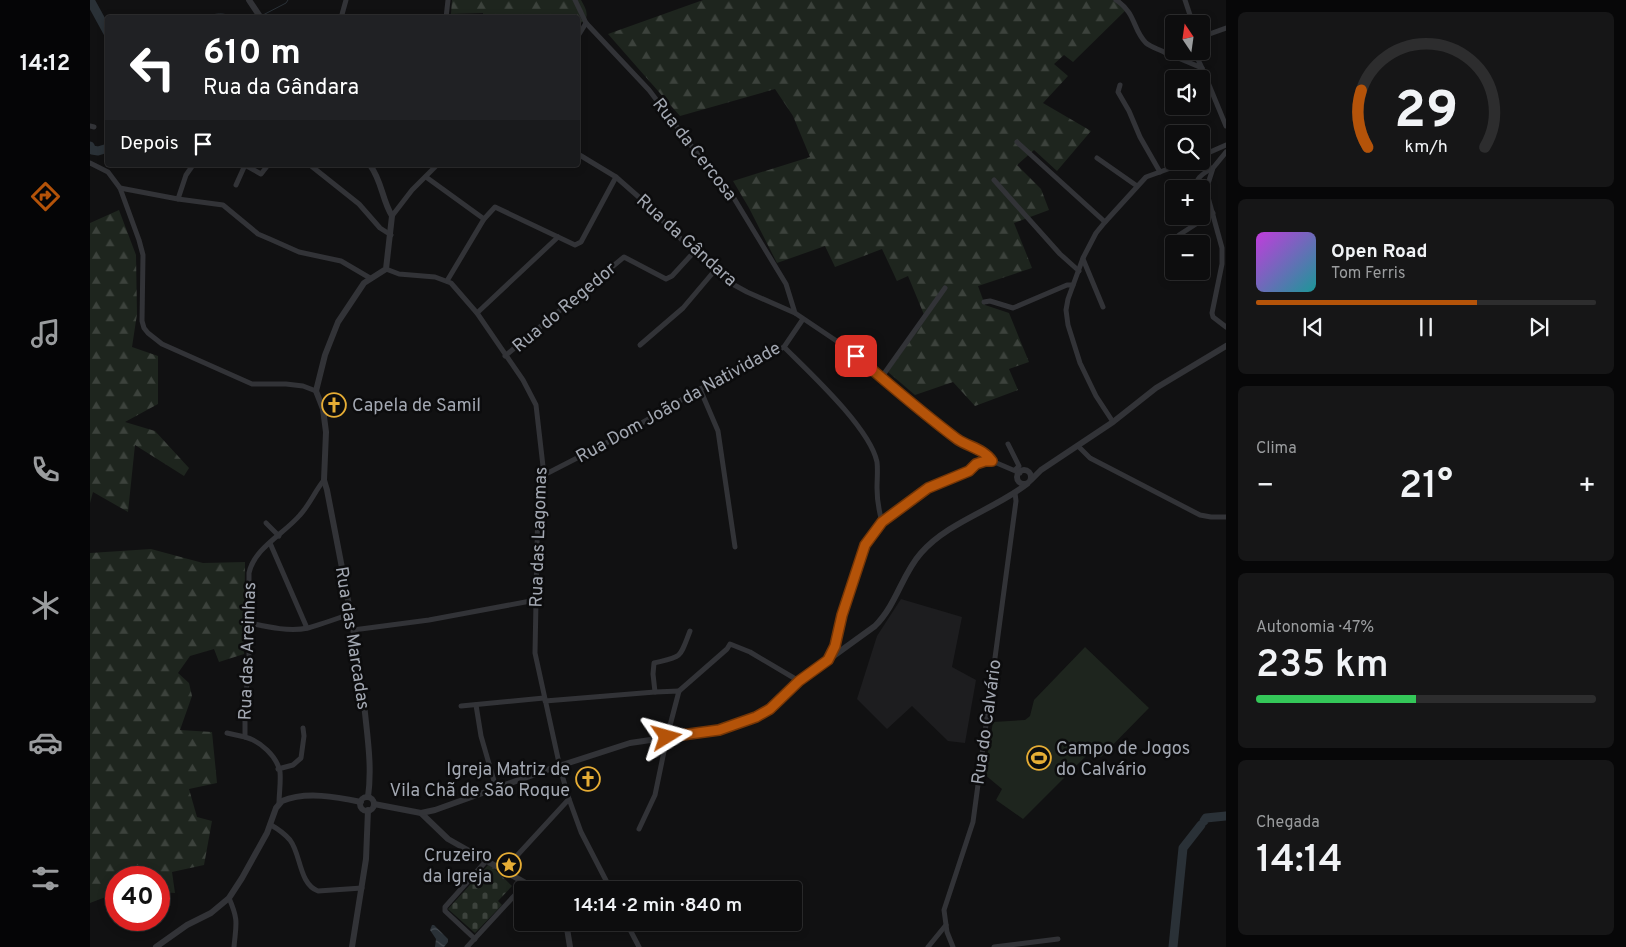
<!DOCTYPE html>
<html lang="pt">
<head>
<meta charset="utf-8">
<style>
  :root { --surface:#0d0d0e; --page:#161617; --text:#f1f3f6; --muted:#9a9c9e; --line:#2d2d2e; --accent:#b45309 }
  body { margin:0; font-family:Overpass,sans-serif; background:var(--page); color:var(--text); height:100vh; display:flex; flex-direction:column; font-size:19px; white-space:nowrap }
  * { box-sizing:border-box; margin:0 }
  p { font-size:16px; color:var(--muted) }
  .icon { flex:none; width:28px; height:28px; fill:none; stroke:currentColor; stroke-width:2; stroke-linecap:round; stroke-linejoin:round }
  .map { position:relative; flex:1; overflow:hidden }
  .drawer { display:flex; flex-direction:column; gap:12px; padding:12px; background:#070708; width:400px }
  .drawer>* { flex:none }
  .top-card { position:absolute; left:15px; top:15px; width:475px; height:152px; border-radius:5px; box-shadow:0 2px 8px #0003,0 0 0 1px var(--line); background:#202124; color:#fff; overflow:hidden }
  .needle { width:32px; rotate:347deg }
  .controls { position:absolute; left:1075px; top:15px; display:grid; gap:10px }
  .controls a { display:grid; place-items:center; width:45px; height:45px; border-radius:5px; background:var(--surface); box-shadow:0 2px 8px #0003,0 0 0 1px var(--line); font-size:25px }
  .speed { position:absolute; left:15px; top:866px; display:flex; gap:10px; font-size:25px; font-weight:700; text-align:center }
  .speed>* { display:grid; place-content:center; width:65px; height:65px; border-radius:50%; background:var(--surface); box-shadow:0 2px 8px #0003,0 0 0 1px var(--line); line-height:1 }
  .speed .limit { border:8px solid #d22; background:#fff; color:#111 }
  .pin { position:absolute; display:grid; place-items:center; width:42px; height:42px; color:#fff; margin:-21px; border-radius:10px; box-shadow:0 2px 8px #0006 }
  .me { position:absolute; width:55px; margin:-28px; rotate:82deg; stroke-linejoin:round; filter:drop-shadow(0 0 4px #0008) }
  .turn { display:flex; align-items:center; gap:18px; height:105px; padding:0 15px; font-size:22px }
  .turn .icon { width:65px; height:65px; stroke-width:2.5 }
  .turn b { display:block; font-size:35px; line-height:42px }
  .then { display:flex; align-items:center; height:48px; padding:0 15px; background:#0003; gap:10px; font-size:19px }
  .big { font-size:38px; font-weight:600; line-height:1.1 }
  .drawer .card { flex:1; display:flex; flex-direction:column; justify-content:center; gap:8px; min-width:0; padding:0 18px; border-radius:8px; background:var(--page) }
  .drawer .dial { align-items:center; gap:0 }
  .dial svg { height:130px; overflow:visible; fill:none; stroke:var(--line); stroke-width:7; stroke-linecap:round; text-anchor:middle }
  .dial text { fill:var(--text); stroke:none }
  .song { display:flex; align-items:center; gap:15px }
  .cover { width:60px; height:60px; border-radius:8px; background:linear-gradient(135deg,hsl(290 70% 55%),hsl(180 70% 35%)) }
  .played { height:5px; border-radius:2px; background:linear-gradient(90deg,var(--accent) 65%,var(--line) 65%) }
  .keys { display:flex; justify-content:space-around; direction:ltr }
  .heat { display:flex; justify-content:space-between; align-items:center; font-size:28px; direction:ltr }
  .charge { height:8px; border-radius:4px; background:linear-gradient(90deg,#34c759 47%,var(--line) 0) }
  .trip { position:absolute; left:424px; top:881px; width:288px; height:50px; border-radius:5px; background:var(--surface); box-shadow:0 2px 8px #0003,0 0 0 1px var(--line); font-weight:600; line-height:50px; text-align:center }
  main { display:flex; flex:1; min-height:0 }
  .tabs { display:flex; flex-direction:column; width:90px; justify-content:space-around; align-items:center; background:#050506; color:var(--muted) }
  .tabs .icon { width:35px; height:35px }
  .tabs .selected { color:var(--accent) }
  .tabs b { font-size:22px; color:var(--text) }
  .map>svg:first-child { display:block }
  .built { fill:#1d1d1f }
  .forest { fill:url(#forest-firs) }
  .cemetery { fill:url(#cemetery-stones) }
  .pitch { fill:#1e251e }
  .water { fill:url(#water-waves) }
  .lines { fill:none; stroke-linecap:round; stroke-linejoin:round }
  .stream { stroke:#2a3137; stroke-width:1 }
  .river { stroke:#2a3137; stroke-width:9 }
  .minor { stroke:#323337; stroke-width:5 }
  .tertiary { stroke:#323337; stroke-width:6 }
  .route-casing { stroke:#753606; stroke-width:12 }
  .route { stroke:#b45309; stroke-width:9 }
  .labels { text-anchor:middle; stroke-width:5; stroke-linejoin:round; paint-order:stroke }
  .street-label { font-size:18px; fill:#a3a8b2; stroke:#0c0c0d }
  .poi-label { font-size:18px; fill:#a3a8b2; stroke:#0c0c0d; text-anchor:start }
</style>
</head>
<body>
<main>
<nav class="tabs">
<b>14:12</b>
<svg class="icon selected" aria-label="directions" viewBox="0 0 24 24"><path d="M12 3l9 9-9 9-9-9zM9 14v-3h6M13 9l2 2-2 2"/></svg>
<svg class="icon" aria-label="music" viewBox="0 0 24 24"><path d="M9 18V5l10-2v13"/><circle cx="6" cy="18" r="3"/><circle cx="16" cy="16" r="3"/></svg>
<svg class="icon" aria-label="phone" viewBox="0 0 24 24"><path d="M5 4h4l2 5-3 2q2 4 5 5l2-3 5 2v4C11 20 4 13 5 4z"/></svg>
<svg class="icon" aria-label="climate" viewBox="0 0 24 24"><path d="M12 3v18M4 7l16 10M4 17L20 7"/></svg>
<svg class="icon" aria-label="car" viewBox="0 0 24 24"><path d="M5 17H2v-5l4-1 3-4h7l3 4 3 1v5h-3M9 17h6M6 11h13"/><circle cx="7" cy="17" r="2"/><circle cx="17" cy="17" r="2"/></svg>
<svg class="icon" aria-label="filters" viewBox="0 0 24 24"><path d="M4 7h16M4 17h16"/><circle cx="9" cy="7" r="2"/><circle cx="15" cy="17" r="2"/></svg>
</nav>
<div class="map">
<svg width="1136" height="947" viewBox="0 0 1136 947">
  <defs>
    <pattern id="forest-firs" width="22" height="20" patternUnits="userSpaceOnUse" patternTransform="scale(1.25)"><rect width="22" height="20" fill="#1e251e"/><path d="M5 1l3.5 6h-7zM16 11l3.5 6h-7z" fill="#3c423c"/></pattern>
    <pattern id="cemetery-stones" width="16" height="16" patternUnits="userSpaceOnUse" patternTransform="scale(1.25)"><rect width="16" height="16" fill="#1e251e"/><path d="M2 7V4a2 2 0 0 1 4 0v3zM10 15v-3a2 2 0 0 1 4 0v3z" fill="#3c423c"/></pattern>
    <pattern id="water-waves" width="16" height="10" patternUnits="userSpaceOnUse" patternTransform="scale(1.25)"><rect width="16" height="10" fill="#2a3137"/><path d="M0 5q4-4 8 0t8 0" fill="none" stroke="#464c52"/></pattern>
  </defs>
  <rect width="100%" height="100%" fill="#111112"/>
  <path class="built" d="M 811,599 L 872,617 L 862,667 L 886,680 L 875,743 L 858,741 L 822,706 L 797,729 L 767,699 L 787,636 Z"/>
  <g class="forest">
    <path d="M 362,0 L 491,0 C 495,7 499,13 495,21 L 488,24 L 488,18 L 393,18 L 393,13 L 361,14 Z"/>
    <path d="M 613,0 L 1030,0 L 1038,8 L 983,62 L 974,55 L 964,64 L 978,76 L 953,103 L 1001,131 L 967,171 L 944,150 L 927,165 L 951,189 L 959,210 L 924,223 L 942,268 L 888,286 L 895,305 L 919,313 L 939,362 L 919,369 L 928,390 L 885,406 L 863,382 L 825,395 L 798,372 L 837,317 L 835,317 L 818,276 L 807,281 L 792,249 L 745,267 L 735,246 L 687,263 L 659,208 L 643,181 L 720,157 L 703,116 L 685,89 L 590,116 L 518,34 Z"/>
    <path d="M 29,210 L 46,255 L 47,314 L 42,347 L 68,356 L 68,404 L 35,422 L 65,431 L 99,468 L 94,476 L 45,445 L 38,512 L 3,492 L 0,503 L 0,223 Z"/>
    <path d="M 61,549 L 113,563 L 155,562 L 154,654 L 129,662 L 124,649 L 100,656 L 88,673 L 99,683 L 102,696 L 90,730 L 122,732 L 127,783 L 99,789 L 107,817 L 122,821 L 114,865 L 82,872 L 85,893 L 69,892 L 69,878 L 26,878 L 26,893 L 0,903 L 0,553 Z"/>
  </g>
  <path class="cemetery" d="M 399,864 L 422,886 L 408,901 L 412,905 L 385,933 L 358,909 Z"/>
  <path class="pitch" d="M 995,647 L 1059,708 L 1011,757 L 1003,749 L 933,819 L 906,800 L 912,789 L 894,774 L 903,722 L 935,720 L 940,716 L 944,700 Z"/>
  <path class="water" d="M 342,925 L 344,925 L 358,939 L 358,942 L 354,947 L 345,947 L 346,939 L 340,930 Z"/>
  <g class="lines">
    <g class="stream">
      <path d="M 173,15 L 196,3 L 198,0"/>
      <path d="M 115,18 C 125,13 134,12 144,18"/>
    </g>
    <g class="river">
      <path d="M 0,0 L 18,33"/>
      <path d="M 0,146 L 2,150 L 8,151 L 18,148"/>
      <path d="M 1114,821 L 1116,818 L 1136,816"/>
      <path d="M 1083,947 L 1093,848 L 1111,825"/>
    </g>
    <g class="minor">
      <path d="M 485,0 L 496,23 L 559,90 L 606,152 L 642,195 L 696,284 L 705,313"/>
      <path d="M 1026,0 C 1047,14 1042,29 1056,43 C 1061,47 1068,49 1074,52"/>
      <path d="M 1095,0 L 1103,24"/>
      <path d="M 251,18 L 256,0"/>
      <path d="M 356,18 L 358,0"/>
      <path d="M 488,36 L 496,23"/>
      <path d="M 1111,37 L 1136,28"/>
      <path d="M 1084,48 L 1074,52 L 1112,68 L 1104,51"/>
      <path d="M 1112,68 L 1136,126"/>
      <path d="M 1030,85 L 1028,92 L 1039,111 L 1050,137 L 1070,172"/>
      <path d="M 0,126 L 4,127"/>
      <path d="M 927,142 L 1015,222"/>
      <path d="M 1136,152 L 1123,168 L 1116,190 L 1132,248 L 1132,264 L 1122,313 L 1123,317 L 1136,327"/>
      <path d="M 488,154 L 526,177 L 551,199 L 604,252 L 637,281 L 657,292 L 705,313 L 754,346 L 810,394 L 869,440 L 898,455 L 902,461 L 930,473"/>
      <path d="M 1111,156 L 1136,145"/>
      <path d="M 1007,158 L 1047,186"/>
      <path d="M 0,163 L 18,172 L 30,188 L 49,240 L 53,255 L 52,321 L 54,328 L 58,333 L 72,344 L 162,384 L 196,384 L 213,386 L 226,391"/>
      <path d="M 220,165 L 269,204 L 290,228 L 301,235"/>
      <path d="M 336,177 L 394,219"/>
      <path d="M 904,180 L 970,254 L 989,271"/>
      <path d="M 146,185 L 155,165 L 171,174 L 178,165"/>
      <path d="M 30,188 L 88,199 L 96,175 L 103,165"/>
      <path d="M 1105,189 C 1106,177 1113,174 1122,168"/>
      <path d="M 88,199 L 133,205 L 168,234 L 182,240 L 209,252 L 251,261 L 280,278"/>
      <path d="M 302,216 L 322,190 L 347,165"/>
      <path d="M 1089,235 L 1123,213"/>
      <path d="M 993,259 L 1013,307"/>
      <path d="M 296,269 L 309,274 L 345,277 L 361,283 L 387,313 L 433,380 L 446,405 L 454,475 L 448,499 L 445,653 L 469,763"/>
      <path d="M 357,281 L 394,219 L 405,207 L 485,245 L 491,242 L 526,177"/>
      <path d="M 894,302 L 900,301 L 923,308 L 977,285 L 983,285"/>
      <path d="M 387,313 L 468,237"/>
      <path d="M 550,345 L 593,308 L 626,269"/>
      <path d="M 694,347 C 719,372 780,428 787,462 C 788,470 787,480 787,488 C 787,500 789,511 792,522"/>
      <path d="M 415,356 L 534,257 L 576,279 L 582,276 L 604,252"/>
      <path d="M 791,378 L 855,288"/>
      <path d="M 610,389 L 628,431 L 645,547"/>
      <path d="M 1023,422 L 1006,396 L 990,363 L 978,325 L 976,310 L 978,299 L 993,258 L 1006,233 L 1015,222 L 1056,177 L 1100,161"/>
      <path d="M 918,444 L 929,466 L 925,470"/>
      <path d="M 988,446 L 1000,458 L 1110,515 L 1121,517 L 1136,517"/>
      <path d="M 454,475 L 526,438 L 610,389 L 694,347 L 713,319"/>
      <path d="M 176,523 L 189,536"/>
      <path d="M 180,543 L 217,628"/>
      <path d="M 160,623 C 178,627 199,632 218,628 C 232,624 246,619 260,614"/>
      <path d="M 263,630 L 339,620 L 446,600"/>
      <path d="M 738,659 L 745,646 L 752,615 L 775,545 L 792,522 L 838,488 L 879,471 L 886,464 L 895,461 L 902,461"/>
      <path d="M 589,691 L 637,649 L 640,644 L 660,652 L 709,681"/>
      <path d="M 455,701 L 565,692"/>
      <path d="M 386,705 L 391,736 L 406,788"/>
      <path d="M 371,706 L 454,698"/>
      <path d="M 137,733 L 155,737"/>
      <path d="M 188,769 L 203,765 L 211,758 L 214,736 L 213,728"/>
      <path d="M 479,799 L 491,832 L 521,890"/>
      <path d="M 189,804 C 189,794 191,782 190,772 C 187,756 170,741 155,737 L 155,708 L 159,657 L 159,573 C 164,548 194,534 210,515 C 220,504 225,491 234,480"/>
      <path d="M 181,825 C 188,829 194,833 200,840 C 211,854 209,884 228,891 L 272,888"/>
      <path d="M 549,829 L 565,795 L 577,737 L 589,691 L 565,692 L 563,674 L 564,663 C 593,656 589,659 600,631"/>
      <path d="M 410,868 L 422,861 L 479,799 L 470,768"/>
      <path d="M 139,898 C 149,921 146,924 144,947"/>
      <path d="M 536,922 L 549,947"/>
      <path d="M 385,939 L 355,911 L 355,907 L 397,860"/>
      <path d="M 377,947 L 436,883"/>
      <path d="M 838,947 L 856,925"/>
      <path d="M 863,947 L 857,932 L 854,910 L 883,822 L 926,501 L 925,493"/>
      <path d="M 904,947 L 968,939"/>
    </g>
    <g class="tertiary">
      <path d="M 159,0 L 171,18"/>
      <circle cx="934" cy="477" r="7"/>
      <path d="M 941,480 L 951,470 L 1023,422 L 1066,388 L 1136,346"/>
      <path d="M 472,765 L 540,743 L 629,730 L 666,717 L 680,709 L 709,681 L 785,626 C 807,604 812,574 831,553 C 858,522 905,509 937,484"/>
      <path d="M 278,797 C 282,769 278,741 275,713 C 267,638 251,564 237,490 L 234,480 L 236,432 L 233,409 L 226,391 L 235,355 L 248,322 L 274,283 L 296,269 L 302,216 C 292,200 292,181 280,165"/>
      <circle cx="277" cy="804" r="7"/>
      <path d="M 284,804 L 331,813 L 358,839 L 448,890"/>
      <path d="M 331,813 L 345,810 L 468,766"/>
      <path d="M 476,922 L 480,947"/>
      <path d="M 66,947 L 97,925 L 121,913 L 139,898 L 152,878 L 177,833 L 186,808 L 192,801 C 216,791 247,797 271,802"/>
      <path d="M 262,947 L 276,859 L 278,810"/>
    </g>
  </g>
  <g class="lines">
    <g class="route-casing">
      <path id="route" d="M 577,737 L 629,730 L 666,717 L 680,709 L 709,681 L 738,660 L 745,646 L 752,615 L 775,545 L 792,522 L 838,488 L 879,471 L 886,464 L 895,461 L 902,461 C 894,449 879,447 867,439 C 832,413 799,384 766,356"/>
    </g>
    <use href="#route" class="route"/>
  </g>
  <defs>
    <g id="church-ring" transform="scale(1.25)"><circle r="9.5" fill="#0c0c0d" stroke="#e6ad35" stroke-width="1.5"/><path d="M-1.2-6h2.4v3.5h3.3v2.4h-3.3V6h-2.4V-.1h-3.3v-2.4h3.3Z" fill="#e6ad35"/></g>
    <g id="stadium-ring" transform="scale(1.25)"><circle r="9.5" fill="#0c0c0d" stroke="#e6ad35" stroke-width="1.5"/><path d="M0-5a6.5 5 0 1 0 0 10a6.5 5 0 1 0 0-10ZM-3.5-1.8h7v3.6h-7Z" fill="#e6ad35"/></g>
    <g id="sight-ring" transform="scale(1.25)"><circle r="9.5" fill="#0c0c0d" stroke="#e6ad35" stroke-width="1.5"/><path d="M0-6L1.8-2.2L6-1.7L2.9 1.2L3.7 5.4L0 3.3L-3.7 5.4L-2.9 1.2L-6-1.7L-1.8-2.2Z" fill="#e6ad35"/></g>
  </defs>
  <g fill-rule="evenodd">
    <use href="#church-ring" x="244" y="405"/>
    <use href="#stadium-ring" x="949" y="758"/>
    <use href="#church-ring" x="498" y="779"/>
    <use href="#sight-ring" x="419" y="865"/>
  </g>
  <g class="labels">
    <g class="street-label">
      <text transform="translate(605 149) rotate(52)" y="6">Rua da Cercosa</text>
      <text transform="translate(597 240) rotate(42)" y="6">Rua da Gândara</text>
      <text transform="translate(474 307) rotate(-40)" y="6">Rua do Regedor</text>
      <text transform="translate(588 402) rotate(-29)" y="6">Rua Dom João da Natividade</text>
      <text transform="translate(448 537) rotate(-88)" y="6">Rua das Lagomas</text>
      <text transform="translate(263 638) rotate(81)" y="6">Rua das Marcadas</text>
      <text transform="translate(157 651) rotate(-88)" y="6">Rua das Areinhas</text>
      <text transform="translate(896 722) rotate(-82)" y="6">Rua do Calvário</text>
    </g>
    <g class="poi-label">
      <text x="262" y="411">Capela de Samil</text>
      <text x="966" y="754">Campo de Jogos<tspan x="966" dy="21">do Calvário</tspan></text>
      <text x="480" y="775" text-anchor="end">Igreja Matriz de<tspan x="480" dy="21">Vila Chã de São Roque</tspan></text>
      <text x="402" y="861" text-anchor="end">Cruzeiro<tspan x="402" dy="21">da Igreja</tspan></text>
    </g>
  </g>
</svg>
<div class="controls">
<a><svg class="needle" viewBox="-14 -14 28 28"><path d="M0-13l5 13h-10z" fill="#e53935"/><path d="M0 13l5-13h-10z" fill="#9a9c9e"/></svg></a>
<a><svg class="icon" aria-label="sound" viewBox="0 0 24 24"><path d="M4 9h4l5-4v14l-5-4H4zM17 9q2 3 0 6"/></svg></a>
<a><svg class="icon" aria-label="search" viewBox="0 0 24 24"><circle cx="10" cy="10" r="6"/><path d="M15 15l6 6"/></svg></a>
<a>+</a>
<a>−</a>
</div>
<div class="speed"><div class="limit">40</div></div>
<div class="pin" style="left:766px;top:356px;background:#d93025"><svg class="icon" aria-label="arrive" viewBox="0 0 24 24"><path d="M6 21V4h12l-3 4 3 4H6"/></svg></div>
<svg class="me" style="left:577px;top:737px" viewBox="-20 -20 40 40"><path d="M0-17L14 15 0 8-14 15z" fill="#b45309" stroke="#fff" stroke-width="4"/></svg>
<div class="trip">14:14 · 2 min · 840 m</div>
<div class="top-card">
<div class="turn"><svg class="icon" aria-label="left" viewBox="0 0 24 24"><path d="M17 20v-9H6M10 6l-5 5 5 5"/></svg><div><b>610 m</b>Rua da Gândara</div></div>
<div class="then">Depois<svg class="icon" aria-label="arrive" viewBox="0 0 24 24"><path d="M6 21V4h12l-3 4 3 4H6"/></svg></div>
</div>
</div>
<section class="drawer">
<div class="card dial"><svg viewBox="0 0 100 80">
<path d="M14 69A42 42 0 1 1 86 69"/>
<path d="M14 69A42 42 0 0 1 10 34" stroke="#b45309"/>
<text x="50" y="56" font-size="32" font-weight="700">29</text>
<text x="50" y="72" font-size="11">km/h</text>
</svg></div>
<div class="card">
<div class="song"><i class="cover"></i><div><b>Open Road</b><p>Tom Ferris</p></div></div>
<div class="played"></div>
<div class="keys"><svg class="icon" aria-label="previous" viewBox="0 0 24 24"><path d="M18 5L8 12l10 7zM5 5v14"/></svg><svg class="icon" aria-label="pause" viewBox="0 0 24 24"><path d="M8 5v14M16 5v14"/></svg><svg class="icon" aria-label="next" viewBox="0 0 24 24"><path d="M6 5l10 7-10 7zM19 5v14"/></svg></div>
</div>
<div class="card"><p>Clima</p>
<div class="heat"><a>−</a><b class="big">21°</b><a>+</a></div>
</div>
<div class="card"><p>Autonomia · 47%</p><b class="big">235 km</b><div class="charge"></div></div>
<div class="card"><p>Chegada</p><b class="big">14:14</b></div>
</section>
</main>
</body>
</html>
